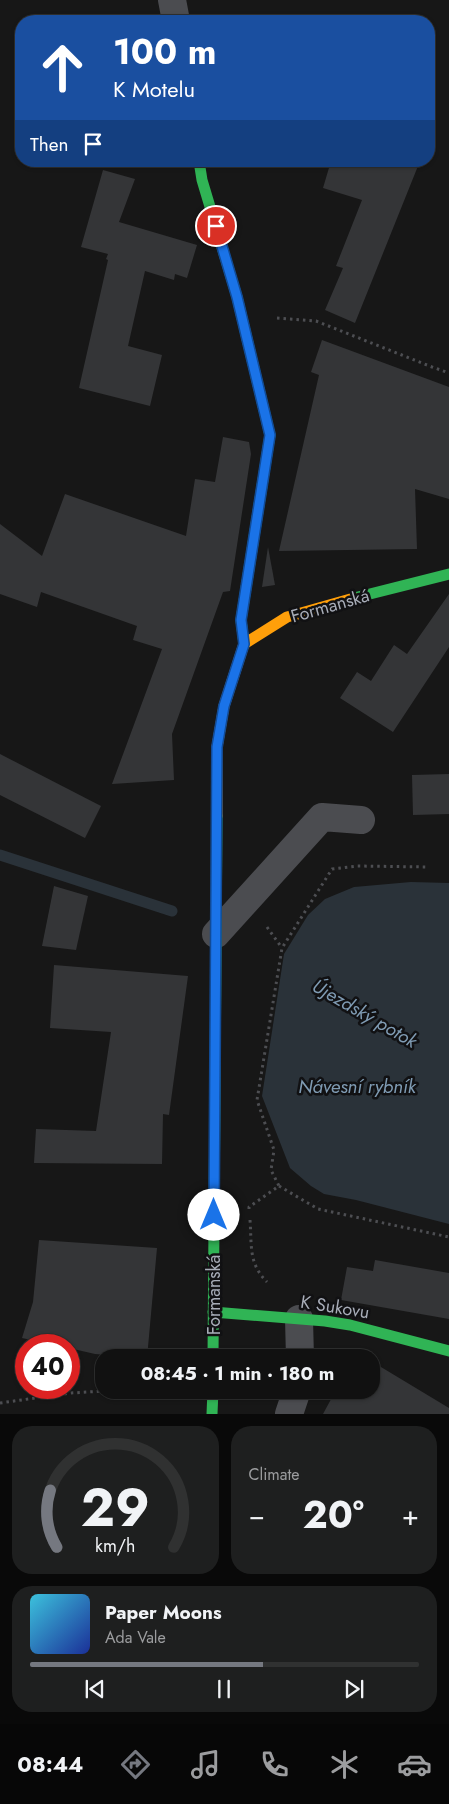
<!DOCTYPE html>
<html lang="en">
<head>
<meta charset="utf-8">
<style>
  :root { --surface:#111; --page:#1e1f1f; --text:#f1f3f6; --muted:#9c9d9f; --line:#303131; --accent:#757880 }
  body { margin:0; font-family:Jost,sans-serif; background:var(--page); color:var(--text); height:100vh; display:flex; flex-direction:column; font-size:19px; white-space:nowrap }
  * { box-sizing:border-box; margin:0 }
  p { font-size:16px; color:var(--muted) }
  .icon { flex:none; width:28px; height:28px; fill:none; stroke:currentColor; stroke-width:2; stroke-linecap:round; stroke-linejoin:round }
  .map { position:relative; height:1414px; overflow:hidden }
  .side { display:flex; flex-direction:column; gap:12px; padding:12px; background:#090909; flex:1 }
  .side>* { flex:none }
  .guide { position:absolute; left:15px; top:15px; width:420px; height:152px; border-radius:20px; box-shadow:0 1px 4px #0004,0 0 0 1px var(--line); background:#1a4fa0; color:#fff; overflow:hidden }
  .speed { position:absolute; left:15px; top:1334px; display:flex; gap:10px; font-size:25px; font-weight:700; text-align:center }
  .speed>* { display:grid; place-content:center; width:65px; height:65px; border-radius:50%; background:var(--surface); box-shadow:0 1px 4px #0004,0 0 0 1px var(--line); line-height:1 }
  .speed .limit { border:8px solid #d22; background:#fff; color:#111 }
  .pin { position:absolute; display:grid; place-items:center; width:42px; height:42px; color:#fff; margin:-21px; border:2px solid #fff; border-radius:50%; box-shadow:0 1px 5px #0007 }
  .me { position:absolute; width:55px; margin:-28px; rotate:0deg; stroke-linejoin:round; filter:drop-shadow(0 0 4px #0008) }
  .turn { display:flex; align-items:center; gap:18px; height:105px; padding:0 15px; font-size:22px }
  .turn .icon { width:65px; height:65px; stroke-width:2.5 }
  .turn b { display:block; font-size:35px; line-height:42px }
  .then { display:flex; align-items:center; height:48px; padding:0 15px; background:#0003; gap:10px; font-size:19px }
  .big { font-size:38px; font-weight:700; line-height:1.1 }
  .side .tile { flex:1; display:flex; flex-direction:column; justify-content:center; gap:8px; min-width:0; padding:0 18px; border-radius:20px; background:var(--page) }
  .side .dial { align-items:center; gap:0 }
  .dial svg { height:130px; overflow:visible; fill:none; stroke:var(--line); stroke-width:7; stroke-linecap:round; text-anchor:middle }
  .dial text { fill:var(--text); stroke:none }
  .song { display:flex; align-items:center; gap:15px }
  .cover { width:60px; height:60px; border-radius:8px; background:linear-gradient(135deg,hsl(190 70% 55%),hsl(230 70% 35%)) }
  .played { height:5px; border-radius:2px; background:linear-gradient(90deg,var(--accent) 60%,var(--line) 60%) }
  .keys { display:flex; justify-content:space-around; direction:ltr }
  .heat { display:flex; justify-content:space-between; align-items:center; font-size:28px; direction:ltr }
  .side .tiles { flex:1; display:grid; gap:12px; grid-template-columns:1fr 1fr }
  .tile:last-child { grid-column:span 2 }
  .trip { position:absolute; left:95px; top:1349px; width:285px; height:50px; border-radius:20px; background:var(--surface); box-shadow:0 1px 4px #0004,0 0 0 1px var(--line); font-weight:700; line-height:50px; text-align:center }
  .tabs { display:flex; height:80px; justify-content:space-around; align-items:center; background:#070707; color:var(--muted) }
  .tabs .icon { width:35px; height:35px }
  .tabs .on { color:var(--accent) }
  .tabs b { font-size:22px; color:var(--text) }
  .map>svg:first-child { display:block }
  .water { fill:#2a3239 }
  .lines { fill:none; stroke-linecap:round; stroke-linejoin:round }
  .stream { stroke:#2a3239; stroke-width:11 }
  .building { fill:#343537 }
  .path { stroke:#4d4e52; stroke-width:3; stroke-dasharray:2.5 4; stroke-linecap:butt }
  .street { stroke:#4b4c50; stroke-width:28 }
  .fast { stroke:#30b455; stroke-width:11 }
  .slow { stroke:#ff9f0a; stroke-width:11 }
  .route-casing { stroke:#114b97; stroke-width:12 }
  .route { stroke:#1a73e8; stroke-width:9 }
  .labels { text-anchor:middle; stroke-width:5; stroke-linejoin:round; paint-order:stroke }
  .street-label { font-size:18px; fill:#a8adb8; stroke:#111113 }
  .water-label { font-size:19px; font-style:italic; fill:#7f9bb3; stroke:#111113 }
</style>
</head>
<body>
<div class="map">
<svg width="449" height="1414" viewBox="0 0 449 1414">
  <rect width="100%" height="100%" fill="#171717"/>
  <path class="water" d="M 411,882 L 449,883 L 449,1224 L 356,1200 L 324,1194 L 311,1186 L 290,1168 L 262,1096 L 284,954 L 308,915 L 325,899 L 354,887 Z"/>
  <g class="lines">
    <path class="stream" d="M 0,855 L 172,911"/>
  </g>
  <g class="building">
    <path d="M 331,161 L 420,161 L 355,323 L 325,310 L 343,268 L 336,266 L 362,200 L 323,188 Z"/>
    <path d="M 103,170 L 135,179 L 119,222 L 197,245 L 187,278 L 175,274 L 174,280 L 145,271 L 128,346 L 162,355 L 150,406 L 79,388 L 108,260 L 106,259 L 108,254 L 81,247 Z"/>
    <path d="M 322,340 L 449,387 L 449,499 L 415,489 L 417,549 L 279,551 L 319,375 L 311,372 Z"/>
    <path d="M 223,437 L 249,442 L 251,454 L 230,591 L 223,592 L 172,734 L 174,780 L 112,784 L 162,649 L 133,640 L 137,626 L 41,592 L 37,607 L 0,594 L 0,524 L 42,556 L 65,494 L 186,536 L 195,479 L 215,482 Z"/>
    <path d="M 268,547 L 275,585 L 262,587 Z"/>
    <path d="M 449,594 L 449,647 L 393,732 L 340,698 L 357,672 L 371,681 L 394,645 L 407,654 Z"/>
    <path d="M 0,754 L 101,806 L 85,838 L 0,795 Z"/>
    <path d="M 449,774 L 449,814 L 413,815 L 412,775 Z"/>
    <path d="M 54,886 L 88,896 L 76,950 L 42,946 Z"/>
    <path d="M 54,965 L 188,976 L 169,1115 L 163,1114 L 162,1164 L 34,1163 L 36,1129 L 96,1131 L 111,1032 L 50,1028 Z"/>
    <path d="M 39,1240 L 157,1248 L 147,1358 L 95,1354 L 69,1348 L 69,1345 L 54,1345 L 22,1338 L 33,1302 Z"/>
    <path d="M 375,1260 L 449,1273 L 449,1319 L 341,1300 L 347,1267 L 373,1271 Z"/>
    <path d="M 371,1361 L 449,1408 L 449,1414 L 323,1414 L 336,1390 L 371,1390 Z"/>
  </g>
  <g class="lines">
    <g class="path">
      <path d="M 277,318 L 316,321 L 432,367 L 449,373"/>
      <path d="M 267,927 L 282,948"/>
      <path d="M 279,1186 L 318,1209 L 449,1237"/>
      <path d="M 249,1209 L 249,1207 L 279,1186 L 271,1170 L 274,1150 L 257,1100 L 282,948 L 332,869 L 357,866 L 429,867"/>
      <path d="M 250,1220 C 252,1245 248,1263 267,1282"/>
      <path d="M 0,1403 L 71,1393 L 122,1390"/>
    </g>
    <g class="street">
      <path d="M 172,0 L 176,21"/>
      <path d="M 216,934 L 322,817 L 361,820"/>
      <path d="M 299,1319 L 300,1358"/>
      <path d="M 289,1414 L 297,1390"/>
    </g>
    <g class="fast">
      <path d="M 199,161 L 202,180 L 237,297 L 270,435 L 241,620 L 244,644"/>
      <path d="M 354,598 L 449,574"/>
      <path d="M 213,1312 L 325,1321 L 350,1325 L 449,1351"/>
      <path d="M 213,1358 L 217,816"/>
      <path d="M 212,1414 L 213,1390"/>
    </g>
    <path class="slow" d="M 217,816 L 217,747 L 224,706 L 244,644 L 287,617 L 354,598"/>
  </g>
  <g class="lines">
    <g class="route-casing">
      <path id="route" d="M 214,1215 L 217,747 L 224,706 L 244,644 L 241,620 L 270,435 L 237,297 L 216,226"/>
    </g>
    <use href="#route" class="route"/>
  </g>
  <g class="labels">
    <g class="street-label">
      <text transform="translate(330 606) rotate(-16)" y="6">Formanská</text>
      <text transform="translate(214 1295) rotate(-90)" y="6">Formanská</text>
      <text transform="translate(335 1307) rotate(9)" y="6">K Sukovu</text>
    </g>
    <g class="water-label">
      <text transform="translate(365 1013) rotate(30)" y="7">Újezdský potok</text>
      <text x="357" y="1093">Návesní rybník</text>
    </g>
  </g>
</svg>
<div class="speed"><div class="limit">40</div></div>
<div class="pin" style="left:216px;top:226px;background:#d93025"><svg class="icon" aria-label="arrive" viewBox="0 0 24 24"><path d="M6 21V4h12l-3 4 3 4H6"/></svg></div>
<svg class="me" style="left:214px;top:1215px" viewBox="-20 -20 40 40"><circle r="19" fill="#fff"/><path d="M0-13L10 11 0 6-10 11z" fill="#1a73e8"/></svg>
<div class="trip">08:45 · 1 min · 180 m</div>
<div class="guide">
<div class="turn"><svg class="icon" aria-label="ahead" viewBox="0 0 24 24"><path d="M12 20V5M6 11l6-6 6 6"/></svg><div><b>100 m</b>K Motelu</div></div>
<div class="then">Then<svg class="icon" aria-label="arrive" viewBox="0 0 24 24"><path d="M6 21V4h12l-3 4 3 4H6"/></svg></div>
</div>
</div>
<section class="side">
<div class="tiles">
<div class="tile dial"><svg viewBox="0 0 100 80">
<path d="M14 69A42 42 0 1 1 86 69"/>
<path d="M14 69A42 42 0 0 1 10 34" stroke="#757880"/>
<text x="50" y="56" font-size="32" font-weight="700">29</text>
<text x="50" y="72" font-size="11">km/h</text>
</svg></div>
<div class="tile"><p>Climate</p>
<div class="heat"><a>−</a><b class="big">20°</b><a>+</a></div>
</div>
<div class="tile">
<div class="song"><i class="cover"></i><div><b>Paper Moons</b><p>Ada Vale</p></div></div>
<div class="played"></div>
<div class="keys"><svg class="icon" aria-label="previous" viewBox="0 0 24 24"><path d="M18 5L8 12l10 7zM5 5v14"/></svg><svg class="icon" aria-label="pause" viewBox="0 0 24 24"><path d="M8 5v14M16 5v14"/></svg><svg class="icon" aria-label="next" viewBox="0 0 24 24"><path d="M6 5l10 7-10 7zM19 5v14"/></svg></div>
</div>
</div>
</section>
<nav class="tabs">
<b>08:44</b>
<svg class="icon on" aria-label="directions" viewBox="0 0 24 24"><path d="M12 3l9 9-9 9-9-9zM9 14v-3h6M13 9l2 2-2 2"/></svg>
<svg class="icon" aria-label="music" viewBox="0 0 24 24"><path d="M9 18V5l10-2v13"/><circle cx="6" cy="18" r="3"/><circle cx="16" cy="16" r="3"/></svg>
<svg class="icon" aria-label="phone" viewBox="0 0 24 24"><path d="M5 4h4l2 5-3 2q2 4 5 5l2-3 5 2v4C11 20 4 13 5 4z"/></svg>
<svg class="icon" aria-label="climate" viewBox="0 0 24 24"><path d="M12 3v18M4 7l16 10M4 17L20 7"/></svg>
<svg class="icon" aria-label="car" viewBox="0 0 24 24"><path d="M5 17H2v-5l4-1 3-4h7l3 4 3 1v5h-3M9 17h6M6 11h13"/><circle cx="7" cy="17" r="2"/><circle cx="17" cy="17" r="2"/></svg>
</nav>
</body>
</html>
